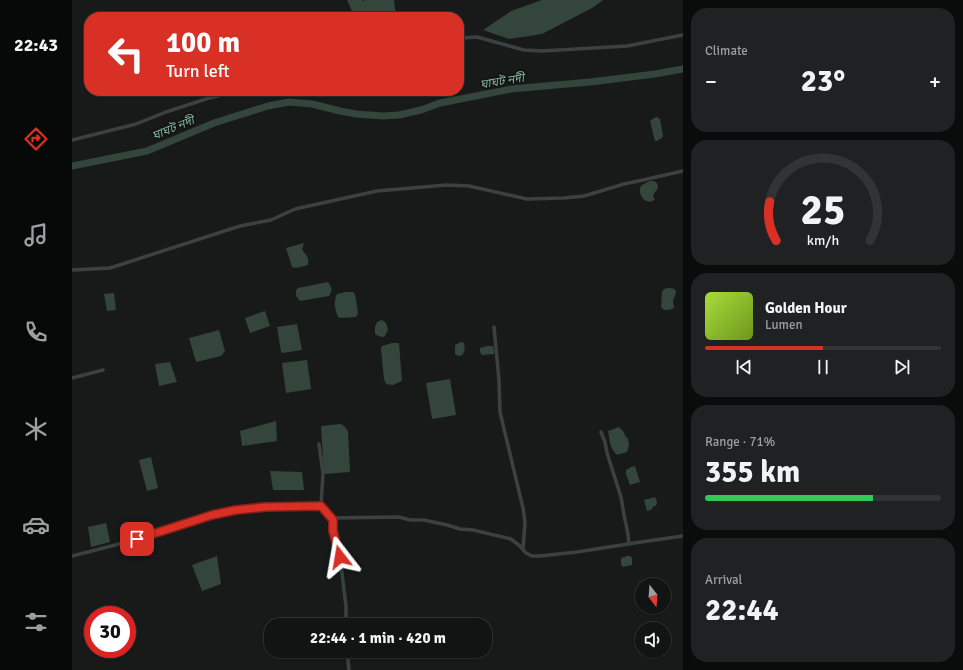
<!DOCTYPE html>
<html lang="en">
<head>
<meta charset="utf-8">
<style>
  :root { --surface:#121414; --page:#1f2122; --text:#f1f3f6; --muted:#9c9ea0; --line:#313334; --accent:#d93025 }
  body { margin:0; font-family:Signika,"Noto Sans Bengali",sans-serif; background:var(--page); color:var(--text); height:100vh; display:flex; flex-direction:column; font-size:15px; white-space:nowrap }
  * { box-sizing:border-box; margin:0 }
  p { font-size:13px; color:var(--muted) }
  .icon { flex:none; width:22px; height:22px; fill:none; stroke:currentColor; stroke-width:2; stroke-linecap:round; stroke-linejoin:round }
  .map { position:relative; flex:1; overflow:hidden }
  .drawer { display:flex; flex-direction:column; gap:8px; padding:8px; background:#0a0b0b; width:280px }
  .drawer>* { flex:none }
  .top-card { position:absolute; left:12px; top:12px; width:380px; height:84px; border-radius:16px; box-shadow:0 1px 3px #0004,0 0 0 1px var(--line); background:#d93025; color:#fff; overflow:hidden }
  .needle { width:26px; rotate:163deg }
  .fabs { position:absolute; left:563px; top:578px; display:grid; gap:8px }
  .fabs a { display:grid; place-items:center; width:36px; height:36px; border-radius:50%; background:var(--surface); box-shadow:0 1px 3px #0004,0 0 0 1px var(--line); font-size:20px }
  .speed { position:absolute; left:12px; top:606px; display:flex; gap:8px; font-size:20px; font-weight:700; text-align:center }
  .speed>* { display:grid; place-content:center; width:52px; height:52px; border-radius:50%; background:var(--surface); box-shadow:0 1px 3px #0004,0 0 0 1px var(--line); line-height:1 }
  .speed .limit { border:6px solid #d22; background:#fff; color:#111 }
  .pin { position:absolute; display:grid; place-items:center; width:34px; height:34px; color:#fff; margin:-17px; border-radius:8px; box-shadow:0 2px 6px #0006 }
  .me { position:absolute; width:44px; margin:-22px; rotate:346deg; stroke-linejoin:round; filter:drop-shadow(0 0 3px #0008) }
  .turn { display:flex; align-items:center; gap:14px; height:84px; padding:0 16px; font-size:18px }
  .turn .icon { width:52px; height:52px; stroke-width:2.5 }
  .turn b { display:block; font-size:28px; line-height:34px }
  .big { font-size:30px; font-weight:700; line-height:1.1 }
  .drawer .tile { flex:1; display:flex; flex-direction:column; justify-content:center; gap:6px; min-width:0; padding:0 14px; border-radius:16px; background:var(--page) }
  .drawer .dial { align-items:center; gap:0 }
  .dial svg { height:104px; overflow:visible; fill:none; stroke:var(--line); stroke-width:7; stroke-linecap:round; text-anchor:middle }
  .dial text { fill:var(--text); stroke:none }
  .song { display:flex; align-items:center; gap:12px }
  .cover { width:48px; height:48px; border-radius:6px; background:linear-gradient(135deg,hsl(80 70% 55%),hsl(80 70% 35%)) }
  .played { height:4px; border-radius:2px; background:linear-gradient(90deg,var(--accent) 50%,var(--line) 50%) }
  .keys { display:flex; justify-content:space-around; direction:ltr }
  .heat { display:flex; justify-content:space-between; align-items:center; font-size:22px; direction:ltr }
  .charge { height:6px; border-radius:3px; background:linear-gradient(90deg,#34c759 71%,var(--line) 0) }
  .trip { position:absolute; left:192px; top:618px; width:228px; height:40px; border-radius:16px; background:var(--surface); box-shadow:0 1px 3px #0004,0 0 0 1px var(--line); font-weight:700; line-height:40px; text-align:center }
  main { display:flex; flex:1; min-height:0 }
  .tab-bar { display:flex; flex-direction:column; width:72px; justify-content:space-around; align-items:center; background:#070808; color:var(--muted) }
  .tab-bar .icon { width:28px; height:28px }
  .tab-bar .active { color:var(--accent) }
  .tab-bar b { font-size:18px; color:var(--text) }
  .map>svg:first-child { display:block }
  .water { fill:#34453c }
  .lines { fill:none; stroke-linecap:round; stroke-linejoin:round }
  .river { stroke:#34453c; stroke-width:7 }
  .street { stroke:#3b4140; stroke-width:3.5 }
  .route-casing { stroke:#8d1f18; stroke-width:10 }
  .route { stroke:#d93025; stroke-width:7 }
  .labels { text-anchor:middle; stroke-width:4; stroke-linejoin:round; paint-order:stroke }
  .water-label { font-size:12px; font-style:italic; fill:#84b29b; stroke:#131515 }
</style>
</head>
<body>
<main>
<nav class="tab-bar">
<b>22:43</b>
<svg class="icon active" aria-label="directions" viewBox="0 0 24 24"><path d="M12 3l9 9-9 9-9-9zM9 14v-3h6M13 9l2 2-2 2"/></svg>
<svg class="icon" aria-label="music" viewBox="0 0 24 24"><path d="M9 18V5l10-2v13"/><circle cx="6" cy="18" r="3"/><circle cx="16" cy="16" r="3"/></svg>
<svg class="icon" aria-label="phone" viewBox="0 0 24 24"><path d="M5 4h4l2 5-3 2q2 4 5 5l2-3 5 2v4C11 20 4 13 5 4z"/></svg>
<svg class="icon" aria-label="climate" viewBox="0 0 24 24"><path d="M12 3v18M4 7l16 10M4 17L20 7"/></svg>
<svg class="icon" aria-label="car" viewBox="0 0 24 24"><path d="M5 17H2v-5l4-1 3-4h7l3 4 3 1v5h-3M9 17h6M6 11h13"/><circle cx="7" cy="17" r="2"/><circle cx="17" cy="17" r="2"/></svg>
<svg class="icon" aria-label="filters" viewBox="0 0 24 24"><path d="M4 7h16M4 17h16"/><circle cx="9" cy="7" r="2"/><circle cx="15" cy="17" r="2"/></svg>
</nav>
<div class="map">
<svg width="611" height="670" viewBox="0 0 611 670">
  <rect width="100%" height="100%" fill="#181a1a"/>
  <g class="water">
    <path d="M 275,0 L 290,0 L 290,1 L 293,0 L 322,0 L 324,16 L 323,17 L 292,17 L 290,16 L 289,17 L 268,17 L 280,11 Z"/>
    <path d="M 470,0 L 531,0 L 520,8 L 470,34 L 437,39 L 411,30 L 439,11 Z"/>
    <path d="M 585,117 L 588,119 L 591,136 L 590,138 L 585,141 L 583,141 L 578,121 L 582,118 Z"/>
    <path d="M 578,181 L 582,181 L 585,183 C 588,190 583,190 581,196 L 583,199 C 576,207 564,195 569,186 C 571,184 575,182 578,181 Z"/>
    <path d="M 232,243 L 230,250 C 235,255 237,258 236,265 L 224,268 L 220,267 L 214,248 Z"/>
    <path d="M 256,282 C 260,288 261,290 257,296 L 228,301 L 224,296 L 224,290 L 226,288 Z"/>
    <path d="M 596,288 C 600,288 602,288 604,291 C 604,295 602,297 601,300 C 601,303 602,305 602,308 L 597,310 L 592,310 L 589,307 L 590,292 L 592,289 Z"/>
    <path d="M 274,292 L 281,292 L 283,294 L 286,313 L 284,317 L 269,318 L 266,317 C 263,310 261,302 265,294 Z"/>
    <path d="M 42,293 L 44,310 L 35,311 L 32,294 Z"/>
    <path d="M 193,311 L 198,326 L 178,333 L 173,318 Z"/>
    <path d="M 310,320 L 314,323 L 316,330 L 313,336 C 309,338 307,336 303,334 L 303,327 L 305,322 Z"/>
    <path d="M 225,324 L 230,350 L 211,353 L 209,352 L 205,327 Z"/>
    <path d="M 147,330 L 153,351 L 149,356 L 124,362 L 117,338 Z"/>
    <path d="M 389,342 L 392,343 C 394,350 391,360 383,354 L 383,345 Z"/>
    <path d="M 320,343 L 327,343 L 330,381 L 321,385 L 314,384 L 312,379 L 309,349 L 310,346 Z"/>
    <path d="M 415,346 L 421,346 L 422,352 L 422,354 L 410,355 L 408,352 L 408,348 Z"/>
    <path d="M 235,360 L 239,389 L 214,393 L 210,363 Z"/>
    <path d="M 98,362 L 105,382 L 87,386 L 83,364 Z"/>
    <path d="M 378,379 L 384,415 L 360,419 L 354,383 Z"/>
    <path d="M 204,421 L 205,441 L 170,446 L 168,431 Z"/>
    <path d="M 269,424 L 274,428 L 276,432 L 278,472 L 252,474 L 249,426 Z"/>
    <path d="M 547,427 L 552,432 L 553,436 L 556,439 L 557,445 L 555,452 L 545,455 C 537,447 538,441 536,431 Z"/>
    <path d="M 79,457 L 86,488 L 75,491 L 67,460 Z"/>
    <path d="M 563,466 L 568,482 L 558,485 L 554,474 L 554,470 L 559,467 Z"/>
    <path d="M 198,471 L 230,472 L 232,490 L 201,490 Z"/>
    <path d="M 583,497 L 585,502 L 584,506 L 582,506 L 579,510 L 575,511 L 572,500 Z"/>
    <path d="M 34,523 L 38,542 L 19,547 L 16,527 Z"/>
    <path d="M 145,556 L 149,584 L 130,591 L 120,565 Z"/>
    <path d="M 555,556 L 558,556 L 560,558 L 560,565 L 550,567 L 549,563 L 549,558 Z"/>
  </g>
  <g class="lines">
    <path class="river" d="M 0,166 L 75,151 L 142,123 L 196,106 L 217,102 L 240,104 L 268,111 L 284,114 L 311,116 L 327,115 L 349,110 L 368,103 L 439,89 L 518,82 L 583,74 L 611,69"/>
    <g class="street">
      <path d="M 387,38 L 405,37 L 452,50 L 470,51 L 555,46 L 611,35"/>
      <path d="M 0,140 L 64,124 L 94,112 L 137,98 L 166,91"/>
      <path d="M 0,270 L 38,268 L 168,226 L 199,220 L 223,209 L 305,191 L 374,185 L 397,186 L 455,199 L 492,198 L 512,196 L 552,184 L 571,180 L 611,171"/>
      <path d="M 422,327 L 427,380 L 428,412 L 451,508 L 453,522 L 451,549"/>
      <path d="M 0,378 L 31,370"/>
      <path d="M 529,432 L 533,442 L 535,453 L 549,497 L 552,515 L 556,534 L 557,544"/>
      <path d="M 247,444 L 251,473 L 249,506"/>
      <path d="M 259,518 L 261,520 L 261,531 L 268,557 L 274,606 L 274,625"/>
      <path d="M 0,556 L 51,543 L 140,515 L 164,510 L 193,507 L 249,506 L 259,518 L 327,517 L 338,520 L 352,520 L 375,525 L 388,529 L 401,530 L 439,539 L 448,546 L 454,553 L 460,556 L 468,556 L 505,552 L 569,542 L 611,536"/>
      <path d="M 275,651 L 277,670"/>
    </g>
  </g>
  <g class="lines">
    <g class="route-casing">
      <path id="route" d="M 65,539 L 140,515 L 164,510 L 193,507 L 249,506 L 261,520 L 261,531 L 268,557"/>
    </g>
    <use href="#route" class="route"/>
  </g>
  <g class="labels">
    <g class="water-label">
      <text transform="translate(430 81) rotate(-9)" y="4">ঘাঘট নদী</text>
      <text transform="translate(101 128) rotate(-22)" y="4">ঘাঘট নদী</text>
    </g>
  </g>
</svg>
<div class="fabs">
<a><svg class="needle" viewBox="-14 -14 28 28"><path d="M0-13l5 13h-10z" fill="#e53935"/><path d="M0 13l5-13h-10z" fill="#9c9ea0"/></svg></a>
<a><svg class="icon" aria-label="sound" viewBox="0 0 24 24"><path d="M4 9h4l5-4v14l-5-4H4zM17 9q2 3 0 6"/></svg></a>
</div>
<div class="speed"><div class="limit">30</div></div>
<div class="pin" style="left:65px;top:539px;background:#d93025"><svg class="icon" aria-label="arrive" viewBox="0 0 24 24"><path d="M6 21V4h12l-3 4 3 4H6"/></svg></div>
<svg class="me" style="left:268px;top:557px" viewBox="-20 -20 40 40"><path d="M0-17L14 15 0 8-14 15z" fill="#d93025" stroke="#fff" stroke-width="4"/></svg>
<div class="trip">22:44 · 1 min · 420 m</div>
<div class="top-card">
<div class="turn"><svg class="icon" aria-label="left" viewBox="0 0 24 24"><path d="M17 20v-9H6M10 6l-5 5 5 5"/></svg><div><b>100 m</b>Turn left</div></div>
</div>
</div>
<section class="drawer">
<div class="tile"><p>Climate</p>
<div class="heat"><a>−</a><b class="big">23°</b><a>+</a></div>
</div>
<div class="tile dial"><svg viewBox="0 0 100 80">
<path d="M14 69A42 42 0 1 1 86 69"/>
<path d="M14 69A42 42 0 0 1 9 39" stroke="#d93025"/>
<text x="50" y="56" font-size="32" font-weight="700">25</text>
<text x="50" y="72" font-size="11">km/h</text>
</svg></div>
<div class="tile">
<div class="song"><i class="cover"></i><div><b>Golden Hour</b><p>Lumen</p></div></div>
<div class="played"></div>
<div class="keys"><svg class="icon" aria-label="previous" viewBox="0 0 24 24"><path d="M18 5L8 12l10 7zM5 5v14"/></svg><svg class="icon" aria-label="pause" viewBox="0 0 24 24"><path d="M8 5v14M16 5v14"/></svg><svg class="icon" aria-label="next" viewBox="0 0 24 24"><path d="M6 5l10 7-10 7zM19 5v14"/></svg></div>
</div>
<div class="tile"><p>Range · 71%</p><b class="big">355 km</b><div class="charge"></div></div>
<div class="tile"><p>Arrival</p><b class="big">22:44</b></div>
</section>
</main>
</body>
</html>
